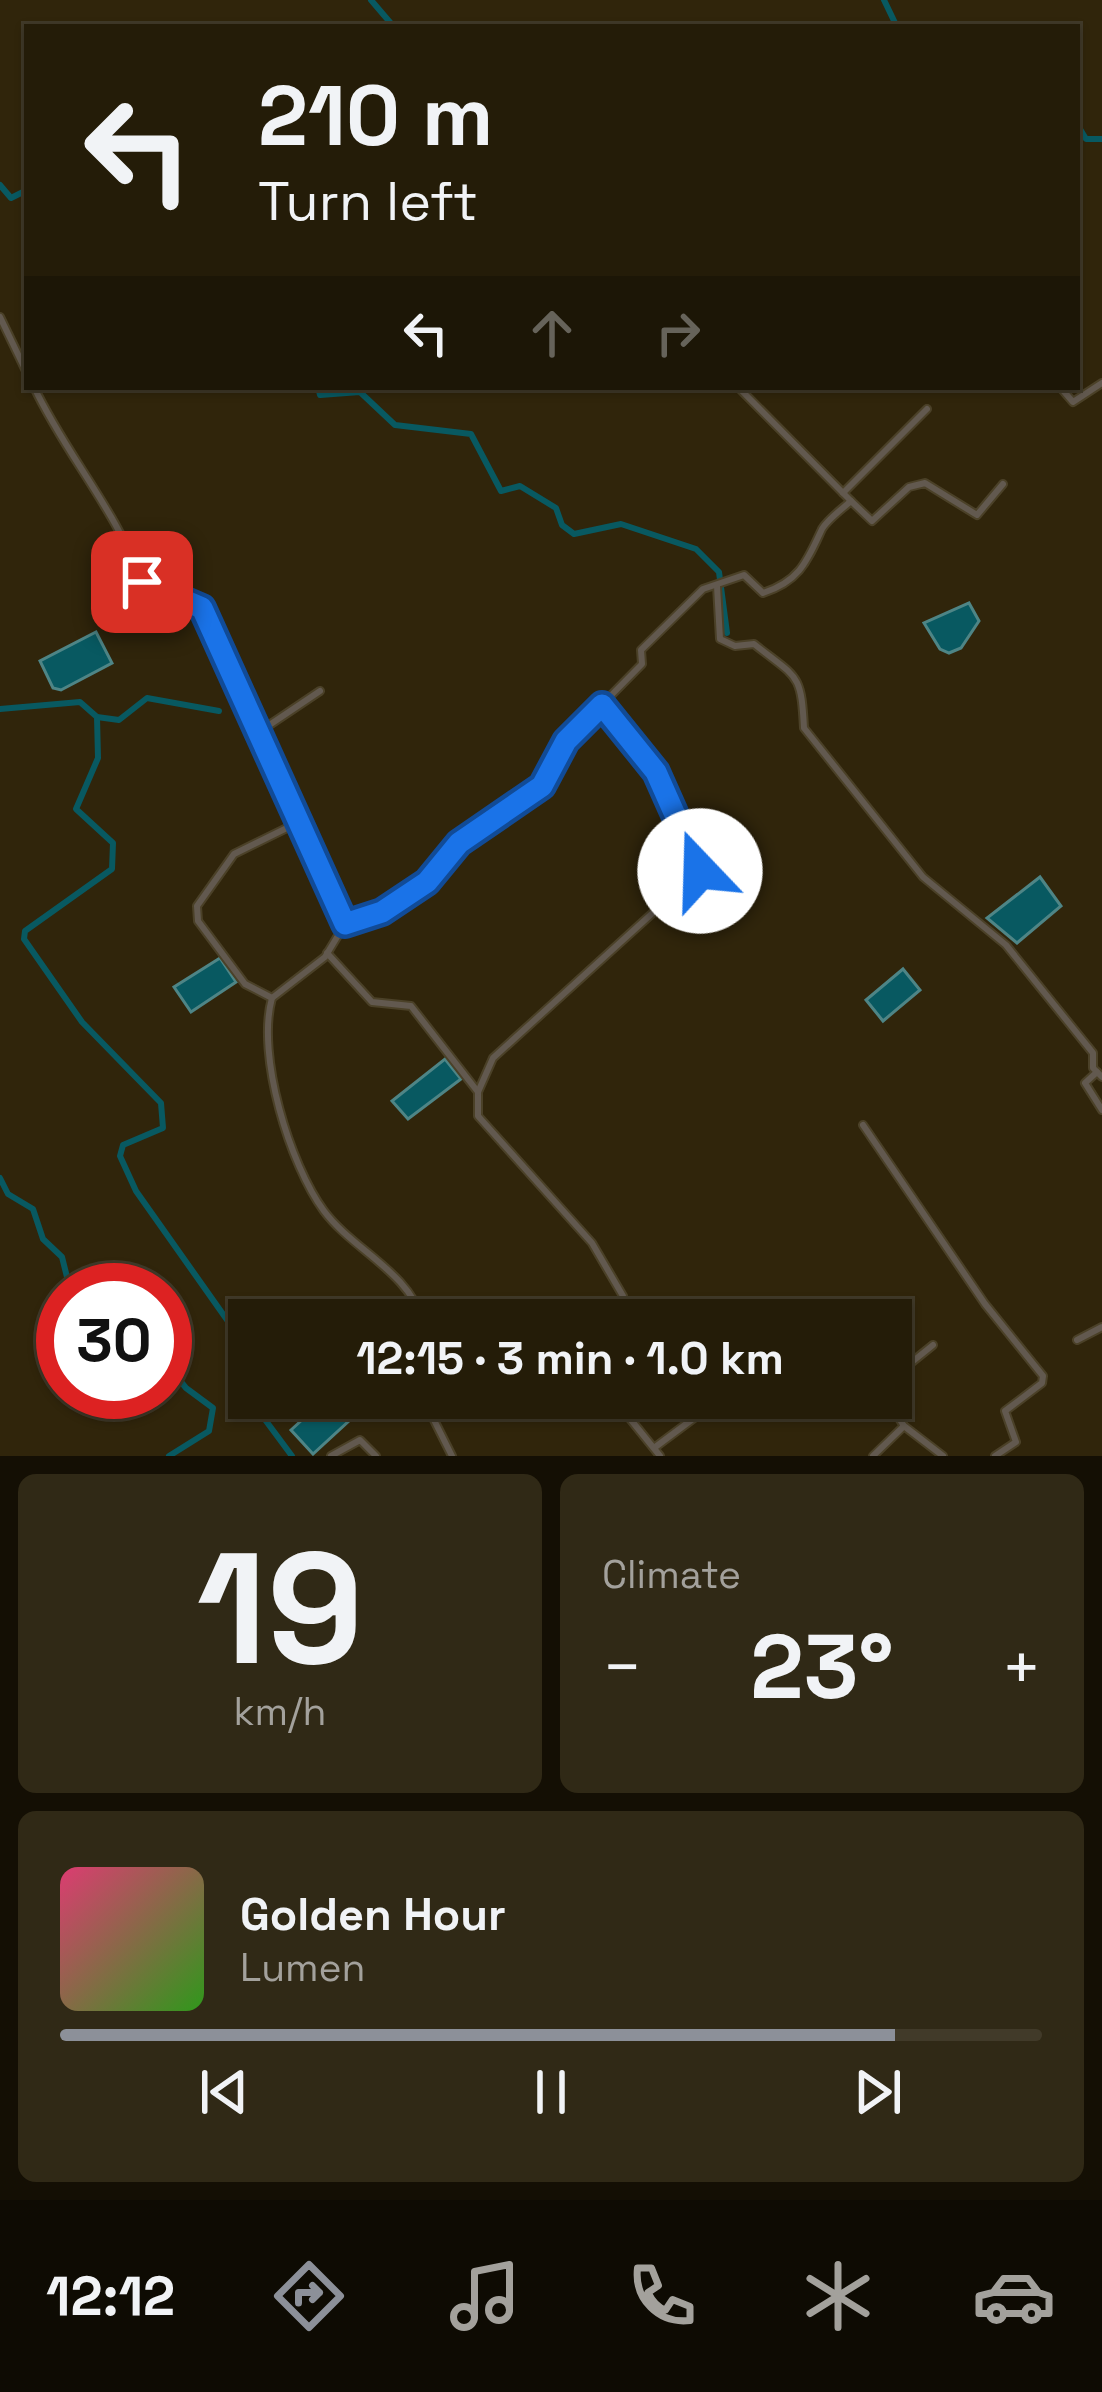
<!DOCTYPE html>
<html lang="en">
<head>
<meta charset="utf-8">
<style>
  :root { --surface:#241c08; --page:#302916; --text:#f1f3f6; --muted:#a3a19c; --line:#413a29; --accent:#8c9099 }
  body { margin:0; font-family:"Space Grotesk",sans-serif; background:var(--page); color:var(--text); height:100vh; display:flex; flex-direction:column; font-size:45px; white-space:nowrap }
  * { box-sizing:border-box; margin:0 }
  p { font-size:39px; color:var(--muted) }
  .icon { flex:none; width:66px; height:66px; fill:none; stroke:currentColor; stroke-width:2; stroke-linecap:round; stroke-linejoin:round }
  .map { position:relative; height:1456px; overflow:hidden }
  .sheet { display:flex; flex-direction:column; gap:18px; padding:18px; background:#140f04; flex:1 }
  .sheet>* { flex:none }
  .top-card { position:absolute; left:24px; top:24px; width:1056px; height:366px; border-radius:0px; box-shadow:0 3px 9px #0004,0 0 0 3px var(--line); background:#241c08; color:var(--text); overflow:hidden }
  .speed { position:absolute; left:36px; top:1263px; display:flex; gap:24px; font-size:60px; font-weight:700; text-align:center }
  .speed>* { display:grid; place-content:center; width:156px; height:156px; border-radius:50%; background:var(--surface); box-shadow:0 3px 9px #0004,0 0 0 3px var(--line); line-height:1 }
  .speed .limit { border:18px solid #d22; background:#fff; color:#111 }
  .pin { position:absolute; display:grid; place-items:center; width:102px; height:102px; color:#fff; margin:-51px; border-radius:24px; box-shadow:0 6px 18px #0006 }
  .me { position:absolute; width:132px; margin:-66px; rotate:339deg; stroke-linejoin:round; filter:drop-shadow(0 0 9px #0008) }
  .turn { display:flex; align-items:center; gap:42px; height:252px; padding:0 36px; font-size:54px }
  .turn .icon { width:156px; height:156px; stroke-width:2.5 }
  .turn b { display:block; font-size:84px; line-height:102px }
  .lanes { display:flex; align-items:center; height:114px; padding:0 36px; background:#0003; justify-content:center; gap:60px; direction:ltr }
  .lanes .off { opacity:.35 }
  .big { font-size:90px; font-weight:700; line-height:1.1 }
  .sheet .widget { flex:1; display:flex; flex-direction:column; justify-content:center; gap:18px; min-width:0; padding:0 42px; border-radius:18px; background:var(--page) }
  .sheet .dial { align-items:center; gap:0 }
  .dial b { font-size:156px; line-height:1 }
  .song { display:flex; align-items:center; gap:36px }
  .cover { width:144px; height:144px; border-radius:18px; background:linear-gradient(135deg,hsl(340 70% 55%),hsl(110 70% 35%)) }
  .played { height:12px; border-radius:6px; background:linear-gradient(90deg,var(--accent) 85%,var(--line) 85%) }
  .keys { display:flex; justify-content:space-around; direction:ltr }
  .heat { display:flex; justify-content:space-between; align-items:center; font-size:66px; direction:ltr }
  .sheet .tiles { flex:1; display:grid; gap:18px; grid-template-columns:1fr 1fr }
  .widget:last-child { grid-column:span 2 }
  .trip { position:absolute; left:228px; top:1299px; width:684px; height:120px; border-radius:0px; background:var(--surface); box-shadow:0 3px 9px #0004,0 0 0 3px var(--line); font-weight:700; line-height:120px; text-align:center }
  .tabs { display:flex; height:192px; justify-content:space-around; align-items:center; background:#0e0b03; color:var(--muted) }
  .tabs .icon { width:84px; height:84px }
  .tabs .on { color:var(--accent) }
  .tabs b { font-size:54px; color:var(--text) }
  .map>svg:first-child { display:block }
  .water { fill:#085961; stroke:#4e8586; stroke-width:3 }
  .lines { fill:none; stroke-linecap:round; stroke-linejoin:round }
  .canal { stroke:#085961; stroke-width:6 }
  .street-casing { stroke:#4b4128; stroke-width:10 }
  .street { stroke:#62594f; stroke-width:6 }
  .route-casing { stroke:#114b97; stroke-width:30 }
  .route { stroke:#1a73e8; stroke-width:21 }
</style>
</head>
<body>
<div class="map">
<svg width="1102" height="1456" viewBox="0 0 1102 1456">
  <rect width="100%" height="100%" fill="#30250b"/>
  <g class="water">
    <path d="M 969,603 L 979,621 L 961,648 L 949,653 L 940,649 L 924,623 Z"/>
    <path d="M 96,632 L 112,663 L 61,690 L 53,688 L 40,661 Z"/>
    <path d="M 1040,877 L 1061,906 L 1017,943 L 987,918 Z"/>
    <path d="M 220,958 L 236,982 L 191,1012 L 174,987 Z"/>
    <path d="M 903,969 L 920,990 L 883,1021 L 866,1000 Z"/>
    <path d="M 445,1059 L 461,1079 L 408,1119 L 392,1101 Z"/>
    <path d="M 326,1398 L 351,1419 L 313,1454 L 291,1430 Z"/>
  </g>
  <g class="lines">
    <g class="canal">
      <path d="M 371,0 L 394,27"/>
      <path d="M 884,0 L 897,27"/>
      <path d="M 1077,124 L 1086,139 L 1102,139"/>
      <path d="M 0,185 L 11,198 L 27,190"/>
      <path d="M 318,387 L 320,395 L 360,392 L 395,425 L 471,434 L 501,491 L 520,486 L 556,508 L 562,525 L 574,534 L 621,524 L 696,549 L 719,572 L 727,633"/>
      <path d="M 0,709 L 80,702 L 97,717 L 119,720 L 147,698 L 219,711"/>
      <path d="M 97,717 L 98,758 L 76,809 L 113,843 L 112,869 L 25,931 L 24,939 L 82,1022 L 161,1103 L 163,1128 L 123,1145 L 120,1156 L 136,1191 L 237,1334 L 236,1377 L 249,1397"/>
      <path d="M 0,1178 L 8,1194 L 33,1209 L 43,1239 L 62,1257 L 68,1281 L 80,1290"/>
      <path d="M 165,1362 L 186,1388 L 213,1408 L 209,1431 L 169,1456"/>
      <path d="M 249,1398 L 292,1456"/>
    </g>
    <g class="street-casing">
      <g id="street">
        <path d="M 0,317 L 27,373"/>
        <path d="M 34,387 C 66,455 117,511 142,582 L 202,608 L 345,924 L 325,957 L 272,998 C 256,1055 290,1165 324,1211 C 353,1250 409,1272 422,1320"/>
        <path d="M 738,387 L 851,501"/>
        <path d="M 1060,387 L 1073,402 L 1102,383"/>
        <path d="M 843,493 L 927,409"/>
        <path d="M 717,586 L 720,639 L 735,646 L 754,644 C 798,679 801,672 804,728 L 923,877 L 1006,945 L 1093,1053 L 1093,1068 L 1102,1077"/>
        <path d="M 602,705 L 657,772 L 700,870 L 493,1058 L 478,1092 L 478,1116 L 592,1243 L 623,1296 L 624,1320"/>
        <path d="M 256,734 L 320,691"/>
        <path d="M 345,924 L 382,912 L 427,882 L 459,843 L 542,786 L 566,741 L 642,664 L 641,650 L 703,589 L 744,575 L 763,593 C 800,581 807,561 822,529 C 828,519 842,509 851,501 L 872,521 L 909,487 L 925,483 L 977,515 L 1003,484"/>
        <path d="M 327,953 L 372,1002 L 411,1006 L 478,1092"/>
        <path d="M 272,998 L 245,984 L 198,921 L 197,906 L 234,854 L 297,823"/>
        <path d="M 1097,1072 L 1085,1083 L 1102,1110"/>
        <path d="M 863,1125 L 985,1304 L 1043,1376 L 1042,1383 L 1005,1411 L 1016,1442 L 995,1456"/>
        <path d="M 1077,1340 L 1102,1327"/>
        <path d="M 423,1398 L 452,1456"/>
        <path d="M 620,1398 L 623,1410 L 660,1456"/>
        <path d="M 765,1398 L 779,1416 L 797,1398"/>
        <path d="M 893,1404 L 908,1385 L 907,1366 L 933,1345"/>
        <path d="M 904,1426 L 943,1456"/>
        <path d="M 654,1448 L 721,1398"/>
        <path d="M 331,1456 L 360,1440 L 376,1456"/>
        <path d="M 873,1456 L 904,1426 L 886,1398"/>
      </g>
    </g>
    <use href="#street" class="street"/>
  </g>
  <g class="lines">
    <g class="route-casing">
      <path id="route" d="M 142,582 L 202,608 L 345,924 L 382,912 L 427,882 L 459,843 L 542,786 L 566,741 L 602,705 L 656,772 L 700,871"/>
    </g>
    <use href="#route" class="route"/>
  </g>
</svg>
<div class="speed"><div class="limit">30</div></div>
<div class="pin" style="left:142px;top:582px;background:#d93025"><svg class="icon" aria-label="arrive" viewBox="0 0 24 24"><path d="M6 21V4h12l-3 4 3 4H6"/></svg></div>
<svg class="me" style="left:700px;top:871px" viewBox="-20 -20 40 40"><circle r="19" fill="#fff"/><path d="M0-13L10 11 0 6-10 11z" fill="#1a73e8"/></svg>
<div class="trip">12:15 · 3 min · 1.0 km</div>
<div class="top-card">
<div class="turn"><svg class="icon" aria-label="left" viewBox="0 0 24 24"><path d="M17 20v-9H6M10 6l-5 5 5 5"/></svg><div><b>210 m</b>Turn left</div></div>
<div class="lanes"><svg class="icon" aria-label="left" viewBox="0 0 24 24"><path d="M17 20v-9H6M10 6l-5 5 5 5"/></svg><svg class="icon off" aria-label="ahead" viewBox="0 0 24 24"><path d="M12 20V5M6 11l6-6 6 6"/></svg><svg class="icon off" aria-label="right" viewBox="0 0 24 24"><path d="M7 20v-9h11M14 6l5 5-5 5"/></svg></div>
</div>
</div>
<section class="sheet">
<div class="tiles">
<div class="widget dial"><b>19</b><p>km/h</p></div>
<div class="widget"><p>Climate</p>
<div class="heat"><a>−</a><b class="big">23°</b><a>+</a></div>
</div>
<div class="widget">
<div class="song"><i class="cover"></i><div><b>Golden Hour</b><p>Lumen</p></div></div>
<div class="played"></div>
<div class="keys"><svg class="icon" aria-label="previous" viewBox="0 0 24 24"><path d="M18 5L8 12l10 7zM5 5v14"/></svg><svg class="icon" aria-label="pause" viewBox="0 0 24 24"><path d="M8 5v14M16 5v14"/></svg><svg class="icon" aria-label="next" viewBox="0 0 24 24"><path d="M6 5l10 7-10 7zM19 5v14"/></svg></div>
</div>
</div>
</section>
<nav class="tabs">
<b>12:12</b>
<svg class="icon on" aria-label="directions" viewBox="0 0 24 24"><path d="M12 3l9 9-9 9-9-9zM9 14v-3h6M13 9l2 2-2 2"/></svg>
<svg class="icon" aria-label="music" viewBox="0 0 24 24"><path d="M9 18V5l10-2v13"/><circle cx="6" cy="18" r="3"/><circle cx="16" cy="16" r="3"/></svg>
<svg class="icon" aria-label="phone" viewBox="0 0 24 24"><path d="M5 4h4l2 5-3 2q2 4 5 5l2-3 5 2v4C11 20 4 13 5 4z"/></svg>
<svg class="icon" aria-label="climate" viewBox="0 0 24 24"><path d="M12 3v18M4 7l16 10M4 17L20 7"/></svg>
<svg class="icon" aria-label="car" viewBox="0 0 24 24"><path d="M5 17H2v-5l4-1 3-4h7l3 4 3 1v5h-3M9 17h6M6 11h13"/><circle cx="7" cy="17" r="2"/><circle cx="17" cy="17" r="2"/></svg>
</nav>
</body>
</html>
